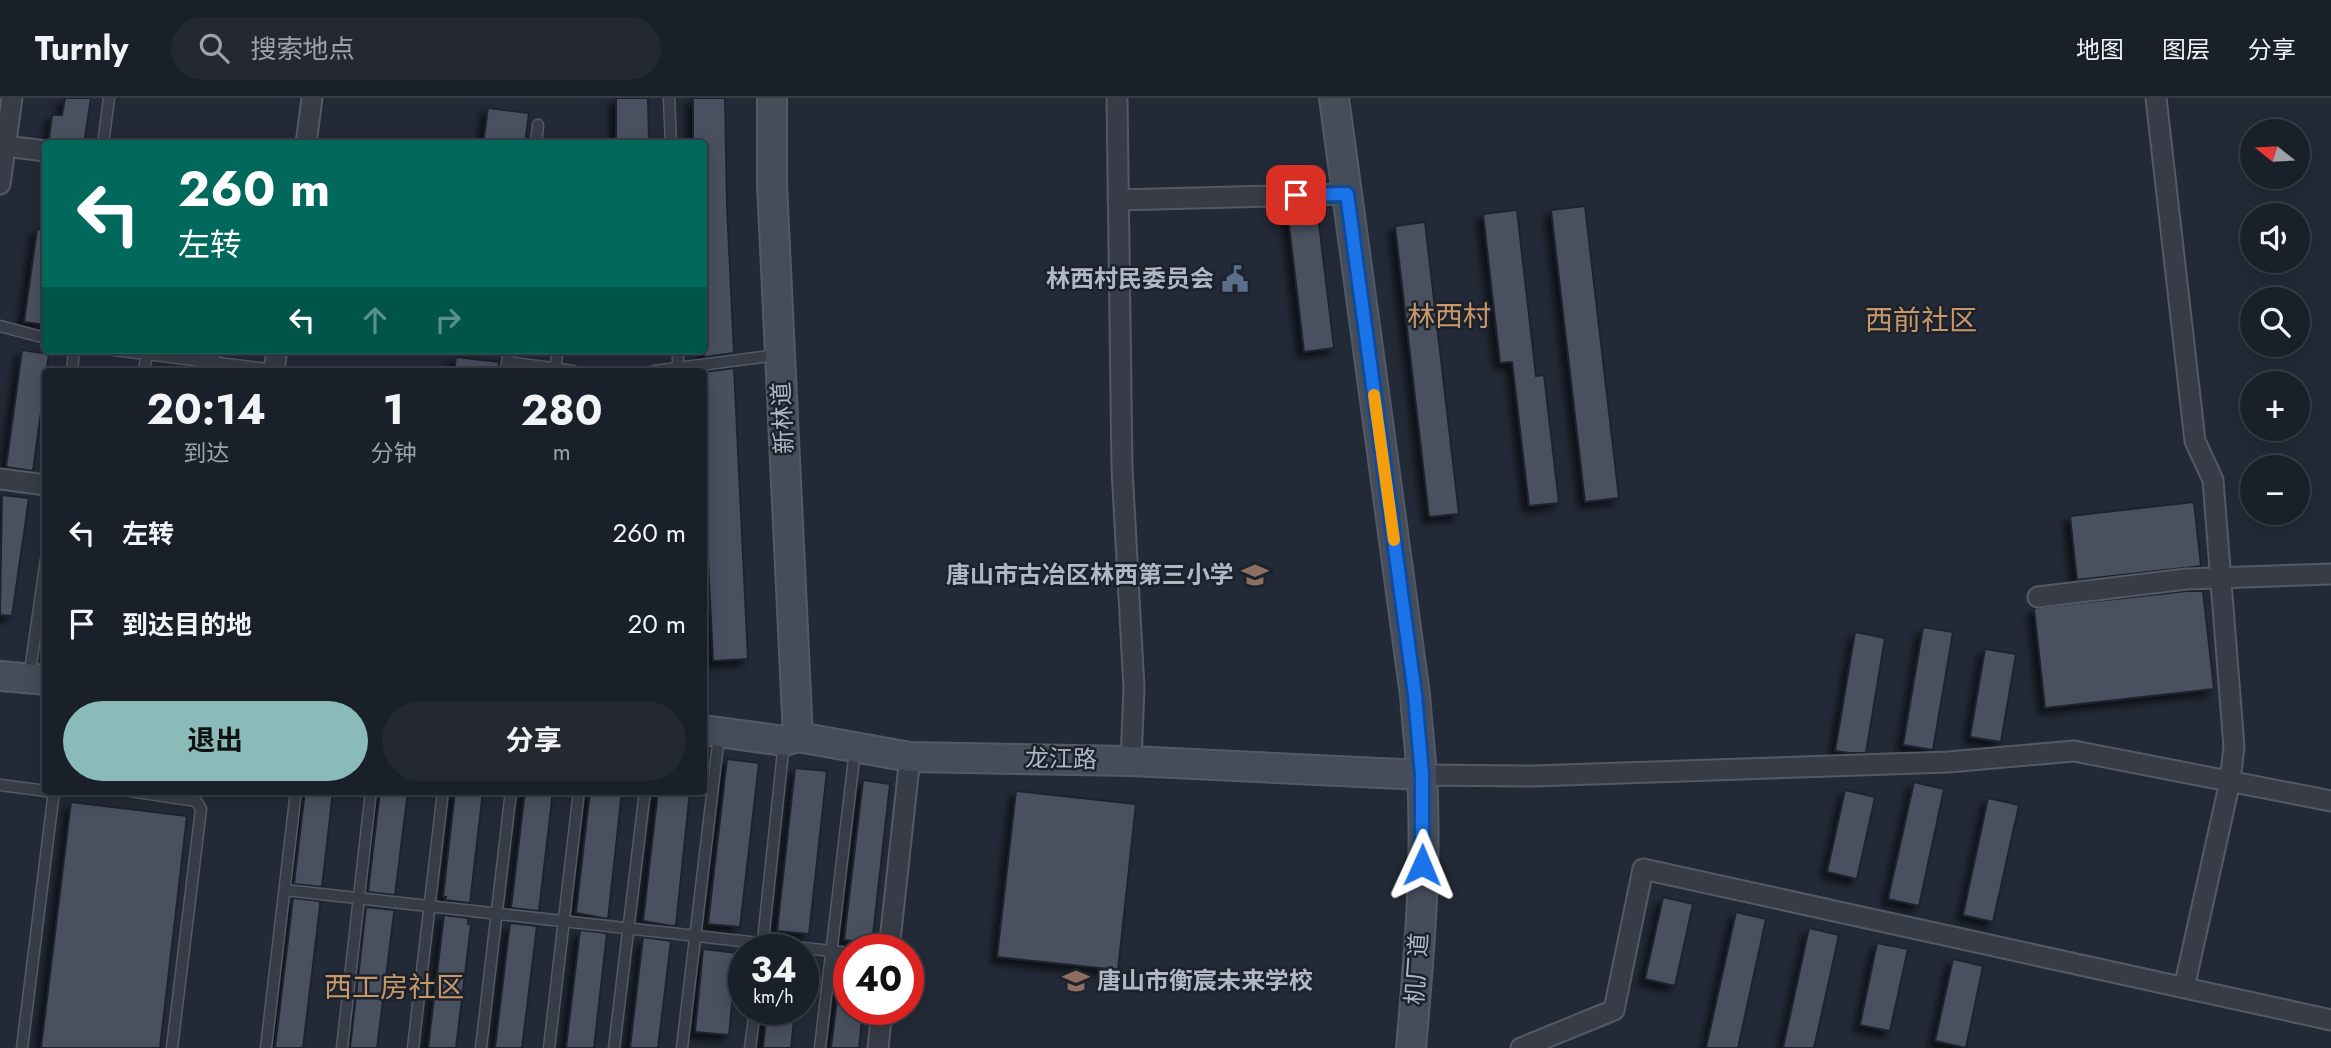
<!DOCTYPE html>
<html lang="zh">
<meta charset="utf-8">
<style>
body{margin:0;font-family:Jost,"Noto Sans SC",sans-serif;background:#232831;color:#f1f3f6;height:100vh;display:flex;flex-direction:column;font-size:26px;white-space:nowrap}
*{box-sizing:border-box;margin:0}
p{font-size:23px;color:#9fa3a8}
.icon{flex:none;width:38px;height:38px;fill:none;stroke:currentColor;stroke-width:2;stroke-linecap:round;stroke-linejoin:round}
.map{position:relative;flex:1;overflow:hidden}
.drawer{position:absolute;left:42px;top:270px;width:665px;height:427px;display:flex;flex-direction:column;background:#1a2029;border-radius:7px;box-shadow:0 4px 18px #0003,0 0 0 2px #383e46}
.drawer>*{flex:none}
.banner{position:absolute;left:42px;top:42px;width:665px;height:214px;border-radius:7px;box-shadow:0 4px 18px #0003,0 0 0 2px #383e46;background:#00695c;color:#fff;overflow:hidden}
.needle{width:46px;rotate:288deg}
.buttons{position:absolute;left:2240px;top:21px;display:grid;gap:14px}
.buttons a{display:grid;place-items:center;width:70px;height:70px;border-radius:50%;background:#1a2029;box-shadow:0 4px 18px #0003,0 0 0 2px #383e46;font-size:35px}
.speed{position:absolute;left:728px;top:836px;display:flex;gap:14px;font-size:35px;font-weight:700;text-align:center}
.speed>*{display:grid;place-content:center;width:91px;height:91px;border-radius:50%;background:#1a2029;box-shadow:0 4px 18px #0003,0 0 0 2px #383e46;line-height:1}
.speed small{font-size:18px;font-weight:400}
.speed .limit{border:10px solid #d22;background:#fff;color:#111}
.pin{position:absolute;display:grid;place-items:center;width:60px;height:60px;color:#fff;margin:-30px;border-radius:14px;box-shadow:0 4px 10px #0006}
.me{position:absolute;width:77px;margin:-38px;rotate:1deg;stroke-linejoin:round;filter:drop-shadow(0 0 5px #0008)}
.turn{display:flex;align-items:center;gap:24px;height:147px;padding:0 21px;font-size:32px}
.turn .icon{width:91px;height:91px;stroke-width:2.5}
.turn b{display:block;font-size:49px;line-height:60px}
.lanes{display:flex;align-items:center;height:66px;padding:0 21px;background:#0003;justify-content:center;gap:35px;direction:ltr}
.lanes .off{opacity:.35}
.eta{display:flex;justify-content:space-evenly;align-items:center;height:119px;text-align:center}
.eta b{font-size:42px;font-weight:700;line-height:49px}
.cta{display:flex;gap:14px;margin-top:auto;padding:14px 21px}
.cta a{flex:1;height:80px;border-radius:42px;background:#8bbbb9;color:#111;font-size:28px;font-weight:700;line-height:80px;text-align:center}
.cta a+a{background:#232831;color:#f1f3f6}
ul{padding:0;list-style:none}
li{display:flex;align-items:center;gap:21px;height:91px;padding:0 21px}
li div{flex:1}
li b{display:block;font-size:26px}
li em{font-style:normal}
header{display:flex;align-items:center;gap:42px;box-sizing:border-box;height:98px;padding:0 35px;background:#1a2029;border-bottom:2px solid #383e46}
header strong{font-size:33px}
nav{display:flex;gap:38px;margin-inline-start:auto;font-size:24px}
.search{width:490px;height:63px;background:#232831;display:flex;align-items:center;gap:18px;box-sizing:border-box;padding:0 24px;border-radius:38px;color:#9fa3a8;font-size:26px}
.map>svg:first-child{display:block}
</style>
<header>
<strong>Turnly</strong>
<div class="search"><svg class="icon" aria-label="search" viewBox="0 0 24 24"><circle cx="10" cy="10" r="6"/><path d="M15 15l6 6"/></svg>搜索地点</div>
<nav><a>地图</a><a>图层</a><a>分享</a></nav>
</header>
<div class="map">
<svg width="2331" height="950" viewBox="0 0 2331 950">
<defs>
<filter id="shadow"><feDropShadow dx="-6" dy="6" stdDeviation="3.5" flood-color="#0009"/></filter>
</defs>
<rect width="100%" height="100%" fill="#232a37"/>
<!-- building -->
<path fill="#4a5160" stroke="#1e242e" stroke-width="2" filter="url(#shadow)" d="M65,0H91L84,46L49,41L52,17H62Z
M616,0H648L649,46H616Z
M693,0H725L727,108L734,255L704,259V46H693Z
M488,10L529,15L525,46H483Z
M1585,108L1619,400L1585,404L1551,112Z
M1317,109L1334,250L1304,254L1287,110Z
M1517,112L1536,278L1544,277L1559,405L1529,408L1512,264L1500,265L1483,116Z
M1425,124L1459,416L1429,419L1395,128Z
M37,131L46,132V227L24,224Z
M22,252L49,256L33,373L6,369Z
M456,259L499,264L498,273H454Z
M734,270L748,561L713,563L708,462H704V274Z
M2,397L29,400L12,518L0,517Z
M2194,404L2201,468L2077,482L2070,418Z
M2187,493H2203L2214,591L2045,610L2034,510Z
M1923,529L1953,534L1933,652L1903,647Z
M1855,534L1885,540L1866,655H1850L1835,653Z
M1985,551L2016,556L2001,644L1970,639Z
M727,661L759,665L740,829L708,826Z
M795,670L827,673L809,836L777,833Z
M863,682L890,686L872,845L844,842Z
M1914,684L1944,691L1919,808L1888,801Z
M1845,692L1875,699L1857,781L1827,774Z
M305,693H333L322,789L294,786Z
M380,693H408L395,797L368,794Z
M455,693H483L470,805L445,802L446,799H443Z
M525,693H553L539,813L511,810Z
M590,693H622L608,821L576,815Z
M658,693H690L676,827L672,828L643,823Z
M1016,693L1136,706L1118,872L997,859Z
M1988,700L2019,707L1993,824L1963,817Z
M71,704L187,718L160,950H41Z
M1663,799L1693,806L1675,888L1645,881Z
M293,800L320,803V808L303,950H275Z
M366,809L394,812V815L377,950H350Z
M1736,814L1766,821L1738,950H1706Z
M444,817L468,820V826L471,827L456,950H428Z
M510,825L537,828L522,950H495Z
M1809,830L1839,837L1821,919L1814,950H1783Z
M580,832L607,835L594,950H566Z
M643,839L671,843L658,950H630Z
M1877,845L1908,851L1890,933L1860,927Z
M703,851L737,855L729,937L695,934Z
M1953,861L1983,868L1966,950L1935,943Z
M840,878H849V912H863L859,950H831Z
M767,912H795L791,950H763Z"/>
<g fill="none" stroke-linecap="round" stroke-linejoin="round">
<defs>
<path id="lane" d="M669,0L671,46
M103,46L109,0
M536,46L538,27
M0,228L46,240
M114,252L275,272
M678,252V273
M507,264L573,273
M555,270L558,252
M72,273L74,252
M144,273L147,253
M212,273L215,252
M506,273L509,252
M654,273L778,257
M29,580L46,461
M0,687L46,693
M130,693L196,703L201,711L172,950
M285,792L849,855
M762,852L784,644
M22,950L54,693
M266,950L296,693
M342,950L371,693
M413,950L443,693
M481,950L511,693
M549,950L579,693
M614,950L645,693
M682,950L719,638
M750,950L755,912
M820,950L855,652"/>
<path id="street" d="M1117,0L1122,371L1134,590L1131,663
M2156,0L2195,343L2213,382L2234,649L2230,683L2184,890
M306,46L312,0
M5,48L46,53
M0,86L12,0
M1118,102L1347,96
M274,273L277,252
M0,381L46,387
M2038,499L2186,481L2331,476
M1422,677L1533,678L1948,664L2074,653L2331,703
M889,852L910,659
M878,950L882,912
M1521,950L1614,912L1643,771L2331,922"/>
<path id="secondary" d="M772,0V86L798,639
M1334,0L1415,597C1417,624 1420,651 1422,677C1427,768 1419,860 1411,950
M0,578L46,582
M704,632L784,643L798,639L910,659L1131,663L1422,677"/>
</defs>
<!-- lane casing -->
<use href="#lane" stroke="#545a65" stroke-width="13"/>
<!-- street casing -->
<use href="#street" stroke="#545a65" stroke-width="23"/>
<!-- secondary casing -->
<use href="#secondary" stroke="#545a65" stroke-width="32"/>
<!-- lane -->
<use href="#lane" stroke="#373c47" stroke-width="10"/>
<!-- street -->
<use href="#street" stroke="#373c47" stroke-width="19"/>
<!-- secondary -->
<use href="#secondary" stroke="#454c5a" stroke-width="28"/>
</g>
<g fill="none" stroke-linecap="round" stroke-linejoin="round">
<defs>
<path id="route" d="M1296,97L1347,96L1415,597L1422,677V767"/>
</defs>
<!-- route casing -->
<use href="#route" stroke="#114b97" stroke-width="18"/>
<!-- route -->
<use href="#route" stroke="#1a73e8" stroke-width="12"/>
<!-- slow -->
<path stroke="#f59e0b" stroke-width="12" d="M1374,297L1394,442"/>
</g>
<!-- icons -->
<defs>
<symbol id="civic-bare" viewBox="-9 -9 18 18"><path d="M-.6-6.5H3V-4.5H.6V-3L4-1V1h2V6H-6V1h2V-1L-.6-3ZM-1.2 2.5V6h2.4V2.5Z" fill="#5c6f8a" stroke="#1c222c" stroke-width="2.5" paint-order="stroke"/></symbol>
<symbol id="school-bare" viewBox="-9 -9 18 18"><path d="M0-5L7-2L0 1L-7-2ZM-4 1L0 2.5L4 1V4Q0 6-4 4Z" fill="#8d6e63" stroke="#1c222c" stroke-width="2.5" paint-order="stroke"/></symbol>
</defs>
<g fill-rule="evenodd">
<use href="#civic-bare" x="1216" y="162" width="38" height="38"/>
<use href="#school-bare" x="1236" y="458" width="38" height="38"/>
<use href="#school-bare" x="1057" y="864" width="38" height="38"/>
</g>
<g text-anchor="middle" stroke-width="5" stroke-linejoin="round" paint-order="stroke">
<!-- poi labels -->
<g font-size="24" font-weight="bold" fill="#b1b7c4" stroke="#1c222c" text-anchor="end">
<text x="1214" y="189">林西村民委员会</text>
<text x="1234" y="485">唐山市古冶区林西第三小学</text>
<text x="1097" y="891" text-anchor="start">唐山市衡宸未来学校</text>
</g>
<!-- street labels -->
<g font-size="24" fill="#b1b7c4" stroke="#1c222c">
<text transform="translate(783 320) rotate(-93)" y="8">新林道</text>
<text transform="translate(1061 661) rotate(1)" y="8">龙江路</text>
<text transform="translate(1417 871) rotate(-86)" y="8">机厂道</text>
</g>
<!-- quarter labels -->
<g font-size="28" fill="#c89868" stroke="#1c222c">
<text x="1449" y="228">林西村</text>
<text x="1921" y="232">西前社区</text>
<text x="394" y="899">西工房社区</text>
</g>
</g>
</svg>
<div class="buttons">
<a><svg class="needle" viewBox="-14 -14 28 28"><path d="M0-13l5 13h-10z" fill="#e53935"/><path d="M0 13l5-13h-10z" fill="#9fa3a8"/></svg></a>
<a><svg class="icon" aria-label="sound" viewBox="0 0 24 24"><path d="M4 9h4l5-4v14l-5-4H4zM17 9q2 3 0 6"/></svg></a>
<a><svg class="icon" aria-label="search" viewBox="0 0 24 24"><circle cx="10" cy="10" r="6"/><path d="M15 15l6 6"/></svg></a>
<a>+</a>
<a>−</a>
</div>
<div class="speed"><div>34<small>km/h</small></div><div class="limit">40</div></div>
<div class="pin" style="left:1296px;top:97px;background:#d93025"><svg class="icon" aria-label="arrive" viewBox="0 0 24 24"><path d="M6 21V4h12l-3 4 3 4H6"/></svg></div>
<svg class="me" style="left:1422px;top:767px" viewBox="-20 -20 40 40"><path d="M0-17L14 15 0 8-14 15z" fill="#1a73e8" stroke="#fff" stroke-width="4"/></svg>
<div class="banner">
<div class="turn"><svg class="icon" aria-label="left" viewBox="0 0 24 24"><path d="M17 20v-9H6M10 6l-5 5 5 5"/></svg><div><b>260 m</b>左转</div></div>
<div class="lanes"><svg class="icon" aria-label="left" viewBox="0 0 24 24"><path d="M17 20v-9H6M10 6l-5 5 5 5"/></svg><svg class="icon off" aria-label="ahead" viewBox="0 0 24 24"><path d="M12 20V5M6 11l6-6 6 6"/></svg><svg class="icon off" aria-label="right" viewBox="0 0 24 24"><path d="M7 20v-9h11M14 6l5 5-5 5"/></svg></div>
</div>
<section class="drawer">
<div class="eta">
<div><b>20:14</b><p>到达</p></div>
<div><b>1</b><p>分钟</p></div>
<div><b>280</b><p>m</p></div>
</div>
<ul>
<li><svg class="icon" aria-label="left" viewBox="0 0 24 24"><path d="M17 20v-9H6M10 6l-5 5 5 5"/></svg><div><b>左转</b></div><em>260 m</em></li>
<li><svg class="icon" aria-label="arrive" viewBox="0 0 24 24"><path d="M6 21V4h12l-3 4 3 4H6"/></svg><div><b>到达目的地</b></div><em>20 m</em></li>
</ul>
<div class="cta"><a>退出</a><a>分享</a></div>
</section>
</div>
